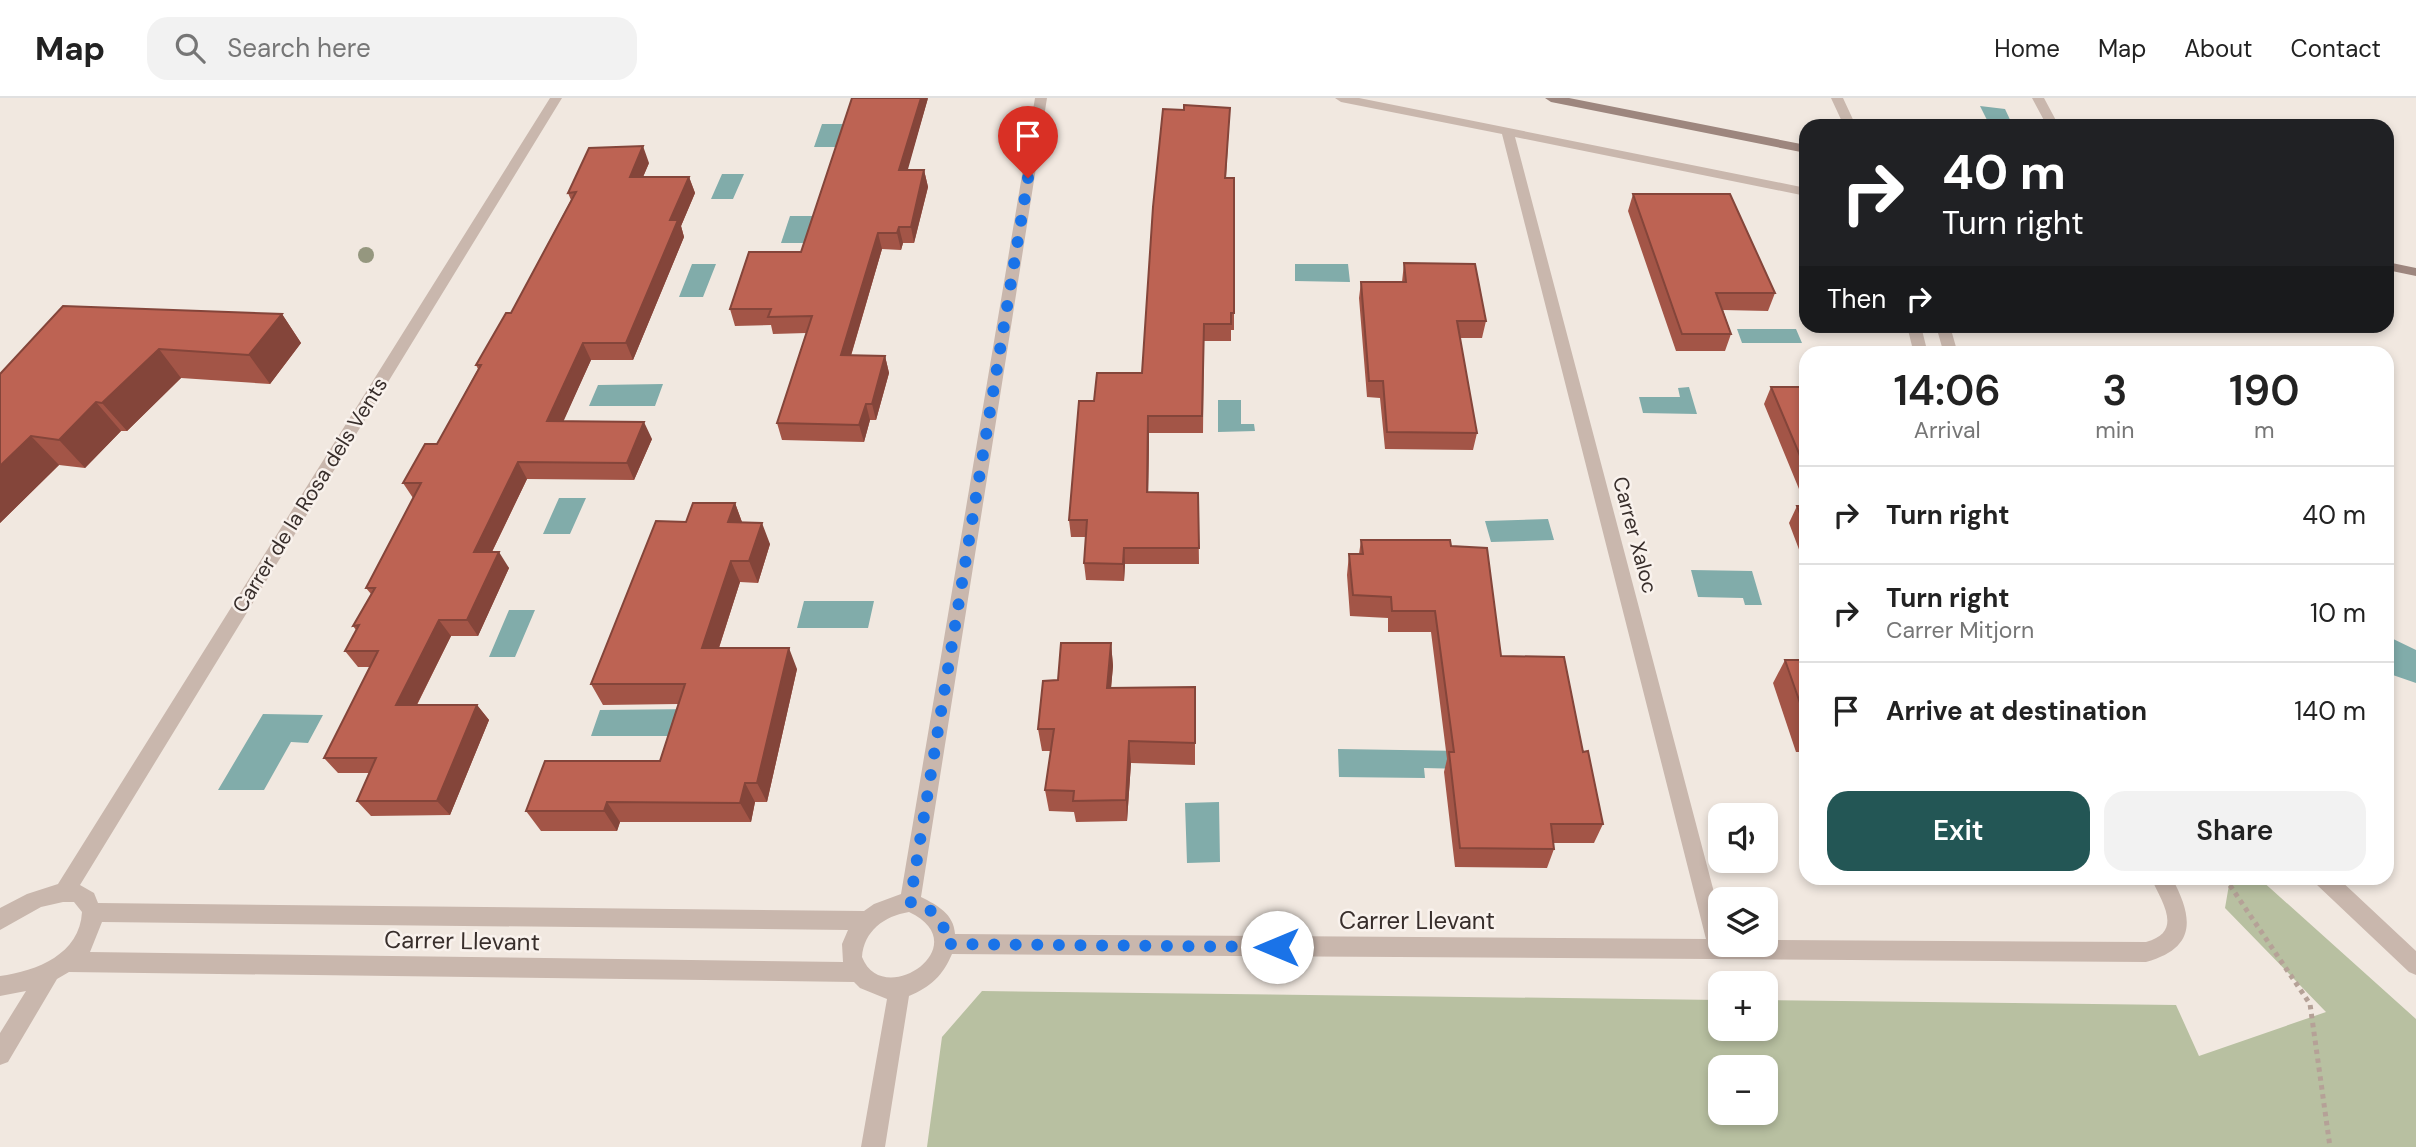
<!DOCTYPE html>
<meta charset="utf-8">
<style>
body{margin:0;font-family:"DM Sans",sans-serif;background:#f2f2f2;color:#222;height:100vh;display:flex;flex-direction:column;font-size:26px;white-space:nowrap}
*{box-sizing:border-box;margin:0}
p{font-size:23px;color:#767676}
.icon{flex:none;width:38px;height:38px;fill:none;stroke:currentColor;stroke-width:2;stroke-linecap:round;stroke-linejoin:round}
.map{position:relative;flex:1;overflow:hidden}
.details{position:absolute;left:1799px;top:248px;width:595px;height:539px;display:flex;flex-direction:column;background:#fff;border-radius:21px;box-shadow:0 4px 10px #0003}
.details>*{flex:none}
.banner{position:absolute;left:1799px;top:21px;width:595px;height:214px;border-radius:21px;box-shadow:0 4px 10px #0003;background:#202124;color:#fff;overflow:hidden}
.controls{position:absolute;left:1708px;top:705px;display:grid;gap:14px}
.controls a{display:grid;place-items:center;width:70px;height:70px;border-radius:14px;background:#fff;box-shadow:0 4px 10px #0003;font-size:35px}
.pin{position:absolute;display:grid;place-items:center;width:60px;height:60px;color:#fff;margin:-72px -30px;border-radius:50% 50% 50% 0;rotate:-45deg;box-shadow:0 0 7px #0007}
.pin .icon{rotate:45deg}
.me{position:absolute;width:77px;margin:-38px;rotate:270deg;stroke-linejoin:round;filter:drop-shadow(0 0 5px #0008)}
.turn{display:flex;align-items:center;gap:24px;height:147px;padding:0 28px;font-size:32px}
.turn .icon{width:91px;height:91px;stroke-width:2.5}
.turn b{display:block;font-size:49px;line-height:60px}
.then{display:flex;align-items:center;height:66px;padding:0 28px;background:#0003;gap:14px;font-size:26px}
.eta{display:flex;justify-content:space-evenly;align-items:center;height:119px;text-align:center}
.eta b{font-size:42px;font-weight:600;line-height:49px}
.primary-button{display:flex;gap:14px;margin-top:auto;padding:14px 28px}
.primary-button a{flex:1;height:80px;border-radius:21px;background:#235655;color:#fff;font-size:28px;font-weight:600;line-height:80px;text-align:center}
.primary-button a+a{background:#f2f2f2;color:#222}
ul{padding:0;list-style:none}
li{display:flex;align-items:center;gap:21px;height:98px;padding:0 28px;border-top:2px solid #e0e0e0}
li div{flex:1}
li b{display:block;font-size:26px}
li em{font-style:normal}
header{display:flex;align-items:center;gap:42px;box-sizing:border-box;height:98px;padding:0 35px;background:#fff;border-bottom:2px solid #e0e0e0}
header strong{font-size:33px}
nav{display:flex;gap:38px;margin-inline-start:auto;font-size:24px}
.search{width:490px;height:63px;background:#f2f2f2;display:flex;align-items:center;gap:18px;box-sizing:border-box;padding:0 24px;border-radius:21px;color:#767676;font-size:26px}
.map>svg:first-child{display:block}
</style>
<header>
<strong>Map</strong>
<div class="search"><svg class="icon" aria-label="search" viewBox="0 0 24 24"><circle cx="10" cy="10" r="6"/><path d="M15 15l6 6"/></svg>Search here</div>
<nav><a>Home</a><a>Map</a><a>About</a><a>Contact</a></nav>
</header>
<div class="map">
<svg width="2416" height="1049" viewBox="0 0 2416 1049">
<rect width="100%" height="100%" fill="#f1e8e0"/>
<!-- green -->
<path fill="#b8c0a1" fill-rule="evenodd" d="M2230,781H2260L2416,921V1049H927L942,939L982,893L1720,902V931H1766V902L2176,907L2199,958L2326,914L2225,810ZM1720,970H1766V1015H1720Z"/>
<!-- water -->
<path fill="#81acaa" d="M1980,8L2005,11L2013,28H1990Z
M822,26H843L836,49H814Z
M722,76H744L733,101H711Z
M790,118H814L806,145H781Z
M692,166H716L703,199H679Z
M1295,166H1348L1350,184L1295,183Z
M1737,231H1796L1802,245H1742Z
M663,286L655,308H589L598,287Z
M1689,289L1697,316L1643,315L1639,299H1680L1678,290Z
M1218,302H1241V326H1254L1255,333L1218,334Z
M559,400H586L570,436H543Z
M1548,421L1554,442L1491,444L1485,423Z
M1691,472L1752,473L1762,507H1745L1743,500L1698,499Z
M804,503H874L868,530H797Z
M509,512H535L515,559H489Z
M2387,538L2416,552V585L2387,575Z
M695,611L688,638H591L600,612Z
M263,616L323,617L308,645L291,644L264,692H218Z
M1338,651L1463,653L1465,671L1424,670L1425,680L1339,679Z
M1219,704L1220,764L1187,765L1185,705Z"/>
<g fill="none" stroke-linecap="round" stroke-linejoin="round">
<!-- path -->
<path stroke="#b5a197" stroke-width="5" stroke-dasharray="4.5 4.5" stroke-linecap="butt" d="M2225,780L2310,906L2330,1049"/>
<!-- lane -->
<path fill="#c9b7ad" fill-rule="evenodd" d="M1831,0H1843L1856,28H1844Z
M2032,0H2044L2059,28H2047Z
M1936,228H1950L1958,256H1944Z
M2313,780H2338L2416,853V877L2409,874L2316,786Z"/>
<!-- street -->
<path fill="#c9b7ad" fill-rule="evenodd" d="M550,0H562L80,787L94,795L98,805L864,813L874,806L901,796L1035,0H1047L921,799C937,807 954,816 955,836L1706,841L1502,36L1341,4L1335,0H1359L1806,90V98L1515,39L1720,817V847H1766V842L2146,844C2184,834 2162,804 2151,780H2172C2194,821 2196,850 2146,864L952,856C943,877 931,889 909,898L885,1049H861L887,901L860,890L854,884L69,874L57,881L8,964L0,967V935L26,893L0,898V878C37,873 80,856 82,814L74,804H63L41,809L0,832V810L27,796L58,786ZM909,814C979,847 883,913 862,859C864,833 884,818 909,814ZM102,824L848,832L842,846L843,864L90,854Z
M1907,228H1921L1928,256H1914Z"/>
<!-- secondary -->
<path fill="#9d867e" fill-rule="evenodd" d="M1545,0H1569L1806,47V55L1551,4Z
M2387,164L2416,170V178L2387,172Z"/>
</g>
<!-- trees -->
<circle fill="#95977f" cx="366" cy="157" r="8"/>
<!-- wall -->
<path fill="#a35547" d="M928,0L907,72H924L928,89L914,145H903L901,152L882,151L851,258H885L889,275L876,322H870L864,344L782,342L777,325L806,235L773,236L771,227L735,228L730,211L801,154Z
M1229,26L1226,80H1234V232H1231V243H1204L1203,335H1149L1148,394L1198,395L1199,466H1125L1124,483L1086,482L1084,465L1086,439H1071L1069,422L1094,303L1142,275Z
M649,65L643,79H689L695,95L681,128L684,139L633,262H591L563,323L652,341L634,382L527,381L492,454L509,470L478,538H451L417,607H477L489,622L450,717L371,718L357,703L369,675H338L324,660L370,569H358L345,553L356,532L353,528L371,496L366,490L413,400L403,385L437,346L478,271L476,267L511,215L571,102L568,95Z
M1633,96L1775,195L1768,213L1723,212L1731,236L1725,253H1676L1628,113Z
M1404,165L1486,223L1482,240H1460L1477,335L1473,352L1385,351L1380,300L1367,299L1359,200L1361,184H1402Z
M282,216L301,245L270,286L181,280L127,333H121L85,370L59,367L0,425V276Z
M1771,289H1806V470L1789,425L1797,408H1806L1764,306Z
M735,405L742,424L770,446L758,485L740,484L719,550L797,571L767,704H755L751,724H620L617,733H541L526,713L660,663L678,606L603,607L591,586L686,424Z
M1361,442L1451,448L1501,558L1583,654L1603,726L1594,745H1554V751L1547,770L1455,769L1444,674L1447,661L1431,534H1388V520L1350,518L1347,477L1349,456H1359Z
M1111,545L1113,568L1111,590L1195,589V667L1131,665L1127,723L1076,724L1074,714L1049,713L1045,692L1051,653H1042L1038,631L1058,582Z
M1785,562H1806V660L1804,654H1796L1773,585Z"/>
<!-- shaded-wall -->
<path fill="#84453a" d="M921,0H928L903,89L899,72Z
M643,48L649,65L636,95L630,79Z
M924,72L928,89L914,145L911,129Z
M689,79L695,95L681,128L684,139L633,262L626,245L670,122Z
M899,129L903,145L901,152L897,135Z
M878,135L882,151L846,274L841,257Z
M282,216L301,245L270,286L249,257Z
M583,245L591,262L556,340L547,323Z
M159,251L181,280L127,333L102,305Z
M885,258L889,275L876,322L872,306Z
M96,304L121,333L85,370L59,342Z
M866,306L870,322L864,344L859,327Z
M1148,318L1149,335L1148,411L1147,394Z
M644,324L652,341L634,382L627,365Z
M31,338L59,367L0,425V368Z
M518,364L527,381L484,470L474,454Z
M735,405L743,427L728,424Z
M762,425L770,446L758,485L749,463Z
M1124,450L1125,466L1124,483L1123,466Z
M499,454L509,470L478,538L467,522Z
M731,463L740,484L712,571L702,550Z
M439,522L451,538L409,622L396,607Z
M1111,545L1113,568L1109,612L1107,590Z
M789,550L797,571L767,704L757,685Z
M477,607L489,622L450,717L437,703Z
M1129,643L1131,665L1127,723L1126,702Z
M745,685L755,704L751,724L740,705Z
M607,704L620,724L617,733L604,713Z"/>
<!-- building -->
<path fill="#bd6353" stroke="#84453a" stroke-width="2" d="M852,0H921L899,72H924L911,129H899L897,135H878L841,257L885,258L872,306H866L859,327L777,325L812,218L768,219L771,211H730L749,154H801Z
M1184,7L1230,10L1225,80H1234V215H1231V226H1204L1202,318H1148L1147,394L1198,395L1199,450H1124L1123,466L1084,465L1087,422H1069L1079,303H1094L1097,275H1142L1153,109L1163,11L1184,12Z
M643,48L630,79H689L670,122H678L626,245H583L547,323L644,324L627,365L518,364L474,454H499L467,522H439L396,607H477L437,703H357L376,660H324L378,553H345L359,527L353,528L375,490H366L421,385H403L425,346H437L481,267H476L506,215H511L576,94L568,95L589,50Z
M1633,96H1730L1775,195H1716L1731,236H1682Z
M1404,165L1475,166L1486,223H1457L1477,335L1387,334L1383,283H1369L1361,184H1406Z
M63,208L282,216L249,257L159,251L102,305L96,304L59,342L31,338L0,368V276Z
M1771,289H1806V372Z
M693,405H735L728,424L762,425L749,463H731L702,550H789L757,685H745L740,705L607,704L604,713H526L545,663H660L685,586H591L656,423L686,424Z
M1797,408H1806V430Z
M1361,442H1450L1451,448L1487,450L1501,558L1564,559L1583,654L1588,653L1603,726H1551L1554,751L1460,750L1449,654H1454L1435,513H1392L1391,499L1353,497L1349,456H1363Z
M1061,545H1111L1107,590L1195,589V645L1129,643L1126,702L1073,703L1074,693L1045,692L1054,631H1038L1043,583L1058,582Z
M1785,562H1806V622Z"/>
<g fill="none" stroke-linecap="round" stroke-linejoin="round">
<!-- route -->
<path stroke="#1a73e8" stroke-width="12" stroke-dasharray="0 21.6" d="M1028,80L910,804C933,810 946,821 946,846L1277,849"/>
</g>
<g text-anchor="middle" stroke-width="5" stroke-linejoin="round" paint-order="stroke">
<!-- street labels -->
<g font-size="21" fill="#382e2b" stroke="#f9f2ed">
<text transform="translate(310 397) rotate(-58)" y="7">Carrer de la Rosa dels Vents</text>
<text transform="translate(1635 437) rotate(75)" y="7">Carrer Xaloc</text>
</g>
<!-- near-street labels -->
<g font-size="24" fill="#382e2b" stroke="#f9f2ed">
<text x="1417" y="831">Carrer Llevant</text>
<text transform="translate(462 843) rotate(1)" y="8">Carrer Llevant</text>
</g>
</g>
</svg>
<div class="controls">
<a><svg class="icon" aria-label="sound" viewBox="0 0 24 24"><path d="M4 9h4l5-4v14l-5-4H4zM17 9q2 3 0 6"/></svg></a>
<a><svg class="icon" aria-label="layers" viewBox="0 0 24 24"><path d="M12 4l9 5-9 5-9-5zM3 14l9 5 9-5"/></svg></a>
<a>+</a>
<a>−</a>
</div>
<div class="pin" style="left:1028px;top:80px;background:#d93025"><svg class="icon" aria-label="arrive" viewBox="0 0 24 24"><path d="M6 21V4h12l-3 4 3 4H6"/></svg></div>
<svg class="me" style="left:1277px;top:849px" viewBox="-20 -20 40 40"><circle r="19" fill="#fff"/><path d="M0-13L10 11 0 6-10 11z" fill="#1a73e8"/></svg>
<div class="banner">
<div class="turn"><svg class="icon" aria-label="right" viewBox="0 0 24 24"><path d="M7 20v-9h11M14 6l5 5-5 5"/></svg><div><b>40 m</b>Turn right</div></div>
<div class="then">Then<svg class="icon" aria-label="right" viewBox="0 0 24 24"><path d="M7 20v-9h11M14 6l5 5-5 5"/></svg></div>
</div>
<section class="details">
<div class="eta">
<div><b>14:06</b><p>Arrival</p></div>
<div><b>3</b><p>min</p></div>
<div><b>190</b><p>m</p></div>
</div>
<ul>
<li><svg class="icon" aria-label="right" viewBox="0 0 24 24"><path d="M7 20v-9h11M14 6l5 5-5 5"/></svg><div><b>Turn right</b></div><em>40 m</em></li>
<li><svg class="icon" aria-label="right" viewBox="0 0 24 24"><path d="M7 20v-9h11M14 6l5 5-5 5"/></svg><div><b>Turn right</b><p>Carrer Mitjorn</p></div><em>10 m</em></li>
<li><svg class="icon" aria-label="arrive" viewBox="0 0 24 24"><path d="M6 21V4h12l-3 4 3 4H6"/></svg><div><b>Arrive at destination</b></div><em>140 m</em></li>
</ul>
<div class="primary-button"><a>Exit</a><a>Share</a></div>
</section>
</div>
